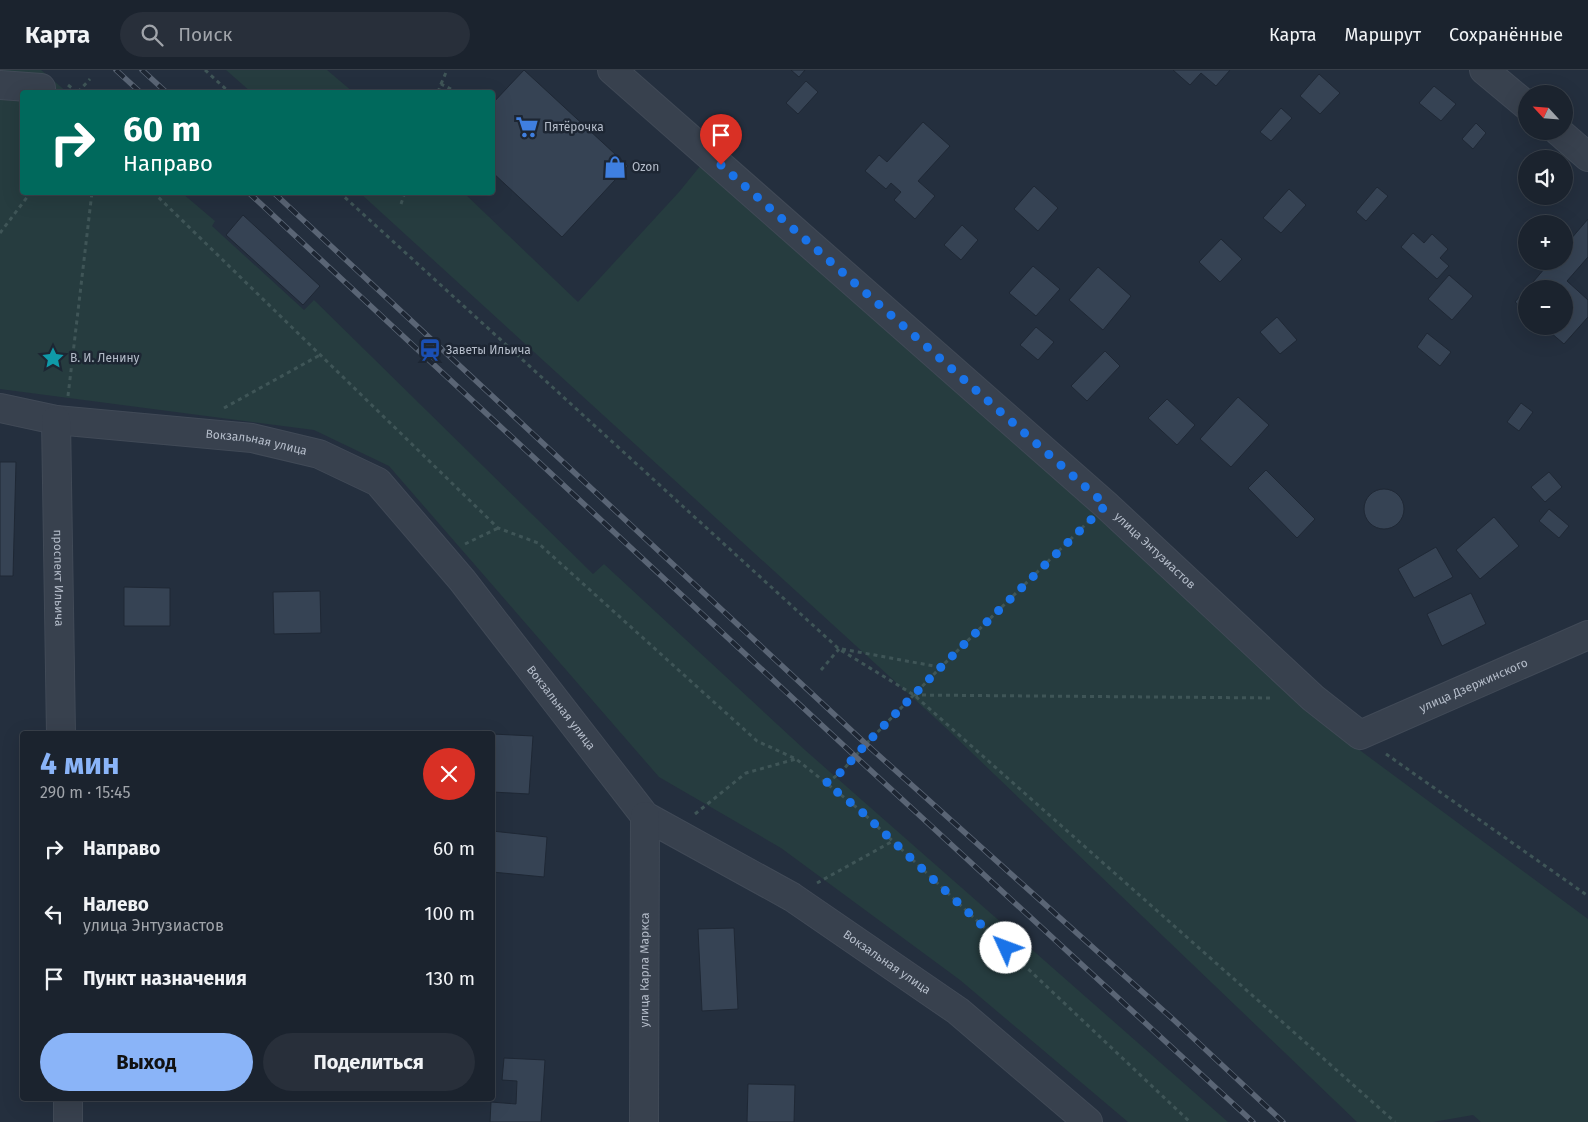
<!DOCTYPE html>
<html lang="ru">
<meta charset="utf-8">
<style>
body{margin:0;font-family:"Fira Sans",sans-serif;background:#282f3a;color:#f1f3f6;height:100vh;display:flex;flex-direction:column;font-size:19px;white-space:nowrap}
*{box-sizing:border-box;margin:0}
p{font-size:16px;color:#a0a4aa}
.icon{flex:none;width:28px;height:28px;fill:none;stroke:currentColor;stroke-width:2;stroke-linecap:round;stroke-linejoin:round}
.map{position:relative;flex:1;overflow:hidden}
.side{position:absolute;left:20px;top:661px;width:475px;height:370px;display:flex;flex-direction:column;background:#1b232e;border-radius:5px;box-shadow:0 5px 20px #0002,0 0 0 1px #39404a}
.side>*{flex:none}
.hud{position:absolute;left:20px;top:20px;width:475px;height:105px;border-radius:5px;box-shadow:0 5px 20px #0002,0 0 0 1px #39404a;background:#00695c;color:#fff;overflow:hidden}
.needle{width:32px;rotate:296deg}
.tools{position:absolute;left:1518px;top:15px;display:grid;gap:10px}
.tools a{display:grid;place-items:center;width:55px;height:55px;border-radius:50%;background:#1b232e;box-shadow:0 5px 20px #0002,0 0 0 1px #39404a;font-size:25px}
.pin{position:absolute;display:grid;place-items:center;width:42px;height:42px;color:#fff;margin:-51px -21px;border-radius:50% 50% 50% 0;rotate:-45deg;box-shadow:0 0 5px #0007}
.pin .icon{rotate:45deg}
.me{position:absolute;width:55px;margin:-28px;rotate:313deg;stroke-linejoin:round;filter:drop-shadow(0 0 4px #0008)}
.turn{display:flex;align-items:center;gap:18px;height:105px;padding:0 20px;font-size:22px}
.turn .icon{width:65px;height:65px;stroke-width:2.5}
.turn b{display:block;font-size:35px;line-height:42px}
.round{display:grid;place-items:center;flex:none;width:52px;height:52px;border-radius:26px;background:#282f3a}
.summary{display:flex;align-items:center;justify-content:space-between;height:85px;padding:0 20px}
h1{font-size:30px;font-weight:700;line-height:38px;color:#8ab4f8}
.cta{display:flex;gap:10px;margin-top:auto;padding:10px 20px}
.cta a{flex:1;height:58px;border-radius:30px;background:#8ab4f8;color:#111;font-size:20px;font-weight:700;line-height:58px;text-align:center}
.cta a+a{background:#282f3a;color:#f1f3f6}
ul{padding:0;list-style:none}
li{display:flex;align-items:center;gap:15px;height:65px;padding:0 20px}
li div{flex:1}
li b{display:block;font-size:19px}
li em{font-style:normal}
header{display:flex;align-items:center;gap:30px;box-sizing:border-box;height:70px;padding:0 25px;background:#1b232e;border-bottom:1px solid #39404a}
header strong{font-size:24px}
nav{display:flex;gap:28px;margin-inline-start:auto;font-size:18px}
.search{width:350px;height:45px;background:#282f3a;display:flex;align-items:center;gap:12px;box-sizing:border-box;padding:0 18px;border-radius:28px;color:#a0a4aa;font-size:19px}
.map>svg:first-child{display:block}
</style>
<header>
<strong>Карта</strong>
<div class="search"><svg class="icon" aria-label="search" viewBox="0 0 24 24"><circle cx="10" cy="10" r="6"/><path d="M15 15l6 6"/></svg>Поиск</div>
<nav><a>Карта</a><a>Маршрут</a><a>Сохранённые</a></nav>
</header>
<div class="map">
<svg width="1588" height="1052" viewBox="0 0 1588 1052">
<rect width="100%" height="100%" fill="#242f3e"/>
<!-- green -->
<path fill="#263c3f" d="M0,0H41L67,22H22V122L182,123L215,151L212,156L304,240L314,230L593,504L604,494L805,680L1228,1052H1128L960,910L781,778L659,707L389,396L314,360L0,319Z
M226,0H327L353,22H251Z
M701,95L1112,459L1346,670L1588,849V1052H1481L1473,1045L1433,1052H1357L947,659L360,123H464L578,232L679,122Z"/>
<!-- building -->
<path fill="#364354" stroke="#1f2835" d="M524,0L628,96L562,167L492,102V34Z
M791,0H805L799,7Z
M1173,0H1230L1216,16L1201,3L1190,15Z
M1319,4L1340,23L1320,44L1300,26Z
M806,11L818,22L798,44L786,33Z
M1434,16L1456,34L1441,51L1419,33Z
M1281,38L1292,48L1271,71L1260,62Z
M923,52L950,76L918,111L935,126L915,149L894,130L901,122L891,113L886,119L865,101L879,85L887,92Z
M1476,53L1486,63L1473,79L1462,69Z
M1034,116L1058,138L1038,161L1014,139Z
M1377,117L1388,126L1366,151L1356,142Z
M1289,119L1306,135L1281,163L1263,148Z
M243,145L320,216L303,235L226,165Z
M1588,149V187L1567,211L1588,230V247L1564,274L1543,256H1564V219H1527L1551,191H1564V177Z
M962,155L978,170L961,190L944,175Z
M1413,163L1424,173L1432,164L1448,179L1440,188L1449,196L1437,209L1401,177Z
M1221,169L1242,189L1220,212L1199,192Z
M1033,196L1060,219L1036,246L1009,223Z
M1098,197L1131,226L1103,260L1069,230Z
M1449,205L1473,226L1452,250L1428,229Z
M1526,219V241L1515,232Z
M1277,247L1297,270L1280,284L1260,262Z
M1036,257L1054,272L1038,290L1020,275Z
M1427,263L1451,282L1440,296L1417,277Z
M1105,281L1120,296L1087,331L1071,316Z
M1238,327L1269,355L1231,397L1200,369Z
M1167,329L1195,355L1177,375L1148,348Z
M1521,333L1533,342L1519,361L1507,352Z
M0,392H16L13,506H0Z
M1266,400L1315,449L1297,468L1248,418Z
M1549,402L1562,417L1545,432L1531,417Z
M1364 439a20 20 0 1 1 40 0a20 20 0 1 1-40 0Z
M1549,439L1569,456L1559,468L1539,451Z
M1494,447L1519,476L1480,509L1456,480Z
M1436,477L1453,507L1414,528L1398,499Z
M124,517L170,518V556H124Z
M320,521L321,563L274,564L273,522Z
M1471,523L1486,554L1442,576L1427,544Z
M492,664L533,666L529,724L492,722Z
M492,761L547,767L544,807L492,802Z
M734,858L738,939L702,941L698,859Z
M504,988L545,990L541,1052H490L491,1032L516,1034L517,1011L502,1010Z
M748,1014L795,1015L794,1052H747Z"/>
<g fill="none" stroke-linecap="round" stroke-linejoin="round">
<defs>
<g id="minor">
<path id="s1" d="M612,0L1106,435L1313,628L1360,665L1588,565"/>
<path d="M1484,0L1526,35"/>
<path d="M0,15L41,18"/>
<path d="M1558,61L1588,87"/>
<path id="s2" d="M0,338L56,350L252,368L319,384L378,412L462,510L645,746L792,827L958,941L1088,1052"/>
<path id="s3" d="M56,350L61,664"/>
<path d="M68,1029V1052"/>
<path id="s4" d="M644,1052L645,746"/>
</g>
</defs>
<!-- minor casing -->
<use href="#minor" stroke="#414a57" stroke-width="30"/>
<!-- path -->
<path stroke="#3f5557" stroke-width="3" stroke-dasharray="4 4" stroke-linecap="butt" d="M205,0L229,22
M441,14L447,0
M68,15L77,22
M78,22L90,9
M438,22L441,14L451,19
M153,122L498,458L538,473L757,671L796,689L861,741L1190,1052
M339,122L839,579L914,625L1395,1052
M401,134L405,122
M0,163L31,122
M68,326L92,122
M224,338L320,285
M465,474L498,458
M842,579L939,597
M821,600L839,579
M914,625L1273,628
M1386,684L1588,826
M827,713L841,702L866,674L940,598L1088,452
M695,744L746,703L796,689
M817,813L893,771"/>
<!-- minor -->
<use href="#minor" stroke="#38414e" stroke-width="28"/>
<defs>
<path id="rail" d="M116,0L140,22
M142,0L166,22
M248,122L855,686L1253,1052
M273,122L866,674L1175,951L1283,1052"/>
</defs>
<!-- rail casing -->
<use href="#rail" stroke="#5a6575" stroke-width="5.5"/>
<!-- rail -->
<use href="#rail" stroke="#1d2633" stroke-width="4" stroke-dasharray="11" stroke-linecap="butt"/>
</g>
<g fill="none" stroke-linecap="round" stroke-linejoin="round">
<!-- route -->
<path stroke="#1a73e8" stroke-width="9" stroke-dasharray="0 16.2" d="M721,95L1106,435L940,598L866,674L841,702L826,713L861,741L1006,878"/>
</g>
<!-- icons -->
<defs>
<symbol id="supermarket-bare" viewBox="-9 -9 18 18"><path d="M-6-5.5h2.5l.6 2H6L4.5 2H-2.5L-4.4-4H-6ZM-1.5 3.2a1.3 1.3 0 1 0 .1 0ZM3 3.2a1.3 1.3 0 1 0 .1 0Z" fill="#3f7fe0" stroke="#1d2633" stroke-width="2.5" paint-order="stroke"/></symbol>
<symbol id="shop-bare" viewBox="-9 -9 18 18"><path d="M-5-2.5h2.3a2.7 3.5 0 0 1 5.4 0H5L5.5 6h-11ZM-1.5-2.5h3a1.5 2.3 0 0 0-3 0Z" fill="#3f7fe0" stroke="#1d2633" stroke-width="2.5" paint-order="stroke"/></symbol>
<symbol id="station-bare" viewBox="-9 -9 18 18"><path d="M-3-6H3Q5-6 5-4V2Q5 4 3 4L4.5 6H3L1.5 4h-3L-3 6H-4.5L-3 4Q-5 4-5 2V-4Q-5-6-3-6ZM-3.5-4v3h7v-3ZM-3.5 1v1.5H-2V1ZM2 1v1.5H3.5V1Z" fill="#1a4fb4" stroke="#1d2633" stroke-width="2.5" paint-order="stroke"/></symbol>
<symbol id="sight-bare" viewBox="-9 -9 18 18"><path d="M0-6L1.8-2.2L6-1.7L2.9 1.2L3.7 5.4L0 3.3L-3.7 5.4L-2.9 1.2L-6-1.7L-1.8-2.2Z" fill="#0f9aa8" stroke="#1d2633" stroke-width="2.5" paint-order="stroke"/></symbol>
</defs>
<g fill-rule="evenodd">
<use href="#supermarket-bare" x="511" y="41" width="32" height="32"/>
<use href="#shop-bare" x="599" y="81" width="32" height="32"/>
<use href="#station-bare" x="414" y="264" width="32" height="32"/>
<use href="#sight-bare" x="37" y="272" width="32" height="32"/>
</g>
<g text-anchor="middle" stroke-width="5" stroke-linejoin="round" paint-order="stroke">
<!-- poi labels -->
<g font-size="12" fill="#b4bcc9" stroke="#1d2633" text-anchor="start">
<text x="544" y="61">Пятёрочка</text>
<text x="632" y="101">Ozon</text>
<text x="446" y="284">Заветы Ильича</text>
<text x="70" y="292">В. И. Ленину</text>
</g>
<!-- street labels -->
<g font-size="12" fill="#b4bcc9" stroke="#1d2633">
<text dy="4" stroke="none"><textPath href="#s2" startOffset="259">Вокзальная улица</textPath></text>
<text dy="4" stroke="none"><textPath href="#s1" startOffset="725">улица Энтузиастов</textPath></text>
<text dy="4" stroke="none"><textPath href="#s3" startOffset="158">проспект Ильича</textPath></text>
<text dy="4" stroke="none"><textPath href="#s1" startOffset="1125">улица Дзержинского</textPath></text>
<text dy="4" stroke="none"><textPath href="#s2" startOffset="679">Вокзальная улица</textPath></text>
<text dy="4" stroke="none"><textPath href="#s2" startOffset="1099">Вокзальная улица</textPath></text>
<text dy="4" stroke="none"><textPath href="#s4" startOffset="152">улица Карла Маркса</textPath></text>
</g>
</g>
</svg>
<div class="tools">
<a><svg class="needle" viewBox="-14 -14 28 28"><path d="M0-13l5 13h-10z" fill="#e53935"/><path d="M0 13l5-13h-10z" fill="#a0a4aa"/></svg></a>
<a><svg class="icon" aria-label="sound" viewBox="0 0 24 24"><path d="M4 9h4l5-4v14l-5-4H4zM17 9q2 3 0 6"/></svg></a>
<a>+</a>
<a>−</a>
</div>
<div class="pin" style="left:721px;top:95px;background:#d93025"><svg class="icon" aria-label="arrive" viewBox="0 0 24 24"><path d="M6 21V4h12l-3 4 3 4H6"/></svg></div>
<svg class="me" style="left:1006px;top:878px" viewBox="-20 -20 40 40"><circle r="19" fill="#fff"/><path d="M0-13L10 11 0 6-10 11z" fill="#1a73e8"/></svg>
<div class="hud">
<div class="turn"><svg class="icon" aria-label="right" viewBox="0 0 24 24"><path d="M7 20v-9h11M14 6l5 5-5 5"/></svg><div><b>60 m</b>Направо</div></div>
</div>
<section class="side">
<div class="summary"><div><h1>4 мин</h1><p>290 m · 15:45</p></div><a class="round" style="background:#d93025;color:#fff"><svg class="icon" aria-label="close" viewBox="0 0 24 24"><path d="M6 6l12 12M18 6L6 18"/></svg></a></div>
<ul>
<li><svg class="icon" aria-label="right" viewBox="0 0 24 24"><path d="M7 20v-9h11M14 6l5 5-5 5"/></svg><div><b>Направо</b></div><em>60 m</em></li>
<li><svg class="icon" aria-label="left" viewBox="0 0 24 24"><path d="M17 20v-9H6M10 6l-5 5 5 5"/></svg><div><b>Налево</b><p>улица Энтузиастов</p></div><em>100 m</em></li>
<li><svg class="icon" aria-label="arrive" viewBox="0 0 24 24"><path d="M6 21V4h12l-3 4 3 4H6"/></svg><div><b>Пункт назначения</b></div><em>130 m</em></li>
</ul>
<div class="cta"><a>Выход</a><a>Поделиться</a></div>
</section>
</div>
